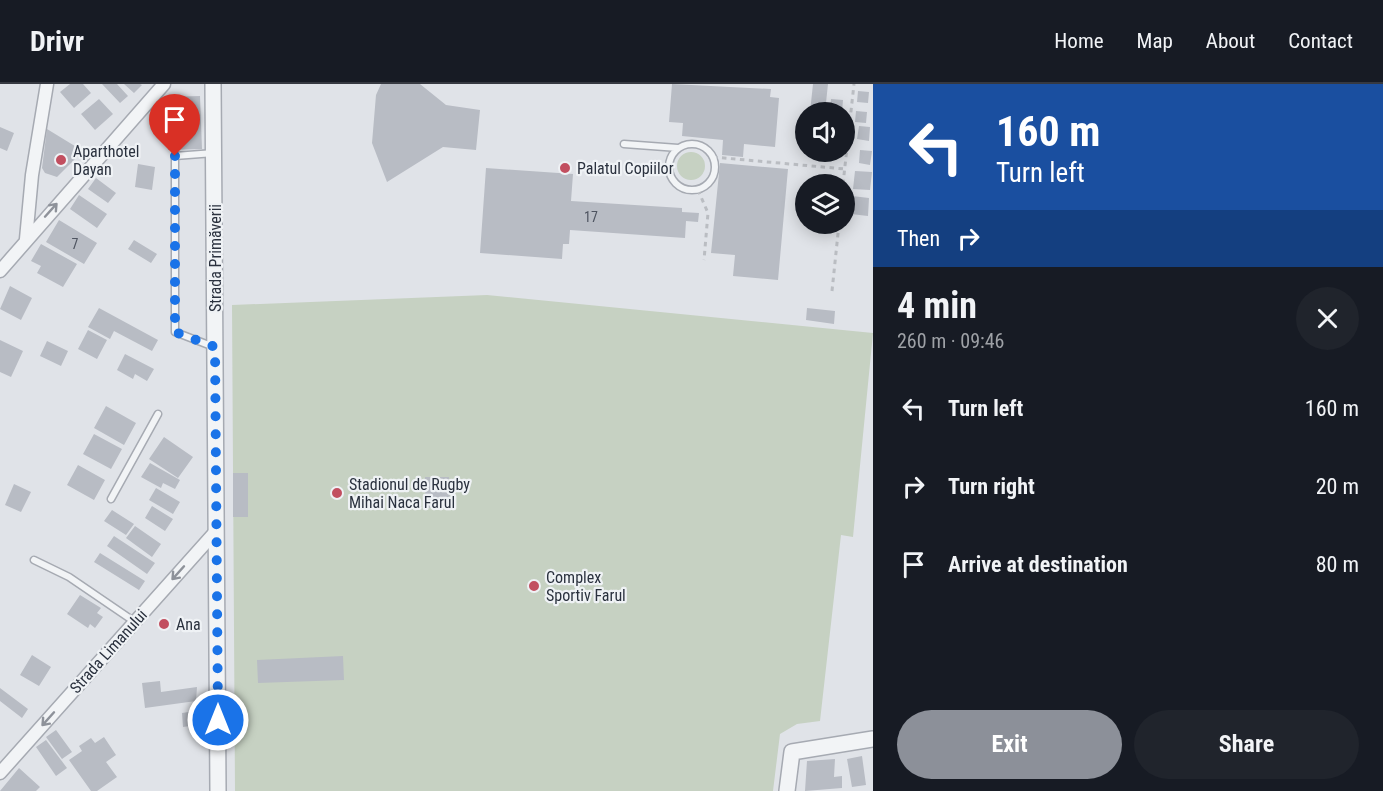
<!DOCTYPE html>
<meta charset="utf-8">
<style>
body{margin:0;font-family:"Roboto Condensed",sans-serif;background:#20242c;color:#f1f3f6;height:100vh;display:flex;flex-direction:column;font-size:22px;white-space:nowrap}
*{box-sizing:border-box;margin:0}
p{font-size:20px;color:#9ea1a6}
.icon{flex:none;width:33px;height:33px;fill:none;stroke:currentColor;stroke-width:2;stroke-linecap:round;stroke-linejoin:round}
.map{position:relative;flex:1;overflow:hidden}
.panel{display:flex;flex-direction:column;background:#171b24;width:510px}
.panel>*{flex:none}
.banner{background:#1a4fa0;color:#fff;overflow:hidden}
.buttons{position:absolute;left:795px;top:18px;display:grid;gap:12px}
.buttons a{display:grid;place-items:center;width:60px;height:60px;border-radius:50%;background:#171b24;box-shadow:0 3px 15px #0003;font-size:30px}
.pin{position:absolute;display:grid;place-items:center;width:51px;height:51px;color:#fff;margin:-62px -26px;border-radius:50% 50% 50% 0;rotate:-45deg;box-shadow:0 0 6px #0007}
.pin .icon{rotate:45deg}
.me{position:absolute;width:66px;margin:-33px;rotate:0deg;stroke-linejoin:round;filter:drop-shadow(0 0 4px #0008)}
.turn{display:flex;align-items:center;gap:21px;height:126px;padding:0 24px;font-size:27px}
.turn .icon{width:78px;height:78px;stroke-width:2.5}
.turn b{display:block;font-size:42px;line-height:51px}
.then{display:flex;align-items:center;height:57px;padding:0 24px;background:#0003;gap:12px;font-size:22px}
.round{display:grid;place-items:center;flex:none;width:63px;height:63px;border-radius:32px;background:#20242c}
.headline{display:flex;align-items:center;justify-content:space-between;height:102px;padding:0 24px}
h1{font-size:36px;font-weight:700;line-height:45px}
.action{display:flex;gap:12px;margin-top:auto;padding:12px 24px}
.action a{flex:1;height:69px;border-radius:36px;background:#8c9099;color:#fff;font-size:24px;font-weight:700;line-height:69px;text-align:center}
.action a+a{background:#20242c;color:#f1f3f6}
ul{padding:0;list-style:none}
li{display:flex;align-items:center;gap:18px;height:78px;padding:0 24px}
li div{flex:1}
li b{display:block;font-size:22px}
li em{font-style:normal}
header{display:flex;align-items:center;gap:36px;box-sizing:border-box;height:84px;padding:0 30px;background:#171b24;border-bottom:2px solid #363941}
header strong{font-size:28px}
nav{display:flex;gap:33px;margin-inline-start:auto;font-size:21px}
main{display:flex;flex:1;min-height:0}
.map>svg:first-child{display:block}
</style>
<header>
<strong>Drivr</strong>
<nav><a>Home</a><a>Map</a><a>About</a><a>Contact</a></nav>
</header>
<main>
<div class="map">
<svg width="873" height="707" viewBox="0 0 873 707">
<rect width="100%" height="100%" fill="#e0e3e8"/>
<!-- green -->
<path fill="#c6d1c2" d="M677 82a14 14 0 1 1 28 0a14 14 0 1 1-28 0Z
M487,211L873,249L853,453L841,451L820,637L797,640L780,650L773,707H235L232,221Z"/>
<!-- building -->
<path fill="#b8bcc4" d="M70,0H83L91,9L74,24L60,8Z
M102,0H117L128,12L120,19Z
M124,0H140L142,1L134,9Z
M381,0H420L446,21L480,26L476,66L443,63L387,98L372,59L376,11Z
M672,0L771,5L770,13L779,14L775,63L744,60L743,73L722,71L723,56L682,52L683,39L669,38Z
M813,0H828L825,28H810Z
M858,7L869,8L868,19L857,18Z
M200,12L202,65L168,66L166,13Z
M99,15L113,30L95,46L81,30Z
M831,15L843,16L842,28H830Z
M856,27L867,28L866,39L855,38Z
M859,42L870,43L869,57L857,55Z
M0,43L14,49L7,67L0,64Z
M47,45L83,67L57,93L45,89L42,84Z
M860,66L872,67L870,81L859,79Z
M720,79L788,85L778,196L733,192L735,171L711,169Z
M138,80L155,83L152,106L135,103Z
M486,84L573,90L571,117L682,124V128L699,129L698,138L686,137L685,154L570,146L569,160H563L562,175L480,169Z
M855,87L872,88L870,106L853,105Z
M96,94L116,109L108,119L88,105Z
M79,111L107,130L97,144L70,125Z
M852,112L869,114L868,132L851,130Z
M59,136L97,159L84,180L46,158Z
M134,156L157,170L151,179L128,165Z
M41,160L77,180L63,203L37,189L41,182L31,177Z
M10,202L32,214L21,236L0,225Z
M99,224L158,256L152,267L114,247L110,255L88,243Z
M807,224L835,227L834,240L806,236Z
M88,246L107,256L97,275L78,265Z
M0,256L23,267L11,293L0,288Z
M47,257L68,267L61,282L40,272Z
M125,270L154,285L147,297L135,290L133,295L117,286Z
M106,322L136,339L124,361L94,344Z
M94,350L122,365L111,385L83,370Z
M164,353L193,373L178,394L149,375Z
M150,379L180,396L175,405L163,399L161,404L141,393Z
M78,381L105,396L94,416L67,401Z
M233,389H248V433H233Z
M425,393H449L450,424H425Z
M14,400L31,408L21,428L5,421Z
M156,404L180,418L173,430L149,416Z
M152,422L173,435L165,447L145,434Z
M112,426L134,440L126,451L104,437Z
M135,442L161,460L152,473L126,454Z
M114,452L155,479L147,490L107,462Z
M100,469L145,497L139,506L94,478Z
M80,511L101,524L97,529L103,533L95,544L90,540L88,544L67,530Z
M32,571L51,583L39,602L20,591Z
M343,572L344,596L258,599L257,576Z
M160,597L161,608L197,603L196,617L145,624L142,599Z
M0,604L28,625L22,634L0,617Z
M195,627L197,641L183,643L182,629Z
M56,646L72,668L62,675L46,653Z
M104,653L116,671L106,678L117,693L97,707H91L69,676L82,667L79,662L91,654L95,659Z
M46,656L67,684L56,692L36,663Z
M862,672L866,701L852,703L847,675Z
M835,675L834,693L842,692V704L805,707L807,677Z
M19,684L40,703L36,707H0Z"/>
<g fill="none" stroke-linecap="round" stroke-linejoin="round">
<defs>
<path id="service" d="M669 83a23 23 0 1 1 46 0a23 23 0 1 1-46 0Z
M624,60L678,64
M214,69L175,72V248L214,263
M111,415L158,330
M34,476L69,493L135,538"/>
<path id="minor" d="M26,155L32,91L47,0
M0,187L164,0
M0,689L217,446"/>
<path id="tertiary" d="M213,0L218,707
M787,707L792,668L873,655"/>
</defs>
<!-- service casing -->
<use href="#service" stroke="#a6aab2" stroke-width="9"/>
<!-- minor casing -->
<use href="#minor" stroke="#a6aab2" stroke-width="15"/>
<!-- tertiary casing -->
<use href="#tertiary" stroke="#a6aab2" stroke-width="18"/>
<!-- path -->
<path stroke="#babdc2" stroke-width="3" stroke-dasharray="4.5 4.5" stroke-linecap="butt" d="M713,73L845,85
M843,100L854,0
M698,106L708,129L704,176
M832,207L839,140"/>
<!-- service -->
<use href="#service" stroke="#f2f4f6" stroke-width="6"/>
<!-- minor -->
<use href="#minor" stroke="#f2f4f6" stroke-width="12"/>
<!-- tertiary -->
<use href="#tertiary" stroke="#f2f4f6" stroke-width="15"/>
</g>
<!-- one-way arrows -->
<defs><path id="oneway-shaft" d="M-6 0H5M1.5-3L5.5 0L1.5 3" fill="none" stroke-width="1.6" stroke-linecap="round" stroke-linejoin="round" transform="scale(1.5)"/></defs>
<g stroke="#8e929a">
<use href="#oneway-shaft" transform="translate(51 126) rotate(-48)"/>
<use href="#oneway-shaft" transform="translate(178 489) rotate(132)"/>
<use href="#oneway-shaft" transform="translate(48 635) rotate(132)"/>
</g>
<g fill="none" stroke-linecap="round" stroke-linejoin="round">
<!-- route -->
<path stroke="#1a73e8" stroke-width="10" stroke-dasharray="0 18" d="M175,72V248L215,263L218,636"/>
</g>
<!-- markers -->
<g fill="#c24f60" stroke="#eff2f5" stroke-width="2">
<circle cx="61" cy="76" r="6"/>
<circle cx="565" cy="84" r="6"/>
<circle cx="337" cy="409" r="6"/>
<circle cx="534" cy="502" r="6"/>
<circle cx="164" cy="540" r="6"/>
</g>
<g text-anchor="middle" stroke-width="4.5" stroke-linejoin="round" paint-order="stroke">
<!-- number labels -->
<g font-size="14" fill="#4e5460">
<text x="591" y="138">17</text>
<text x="75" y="165">7</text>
</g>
<!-- poi labels -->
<g font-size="16" fill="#2a313e" stroke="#eff2f5" text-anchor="start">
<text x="73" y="73">Aparthotel<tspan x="73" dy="18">Dayan</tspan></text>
<text x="577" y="90">Palatul Copiilor</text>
<text x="349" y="406">Stadionul de Rugby<tspan x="349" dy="18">Mihai Naca Farul</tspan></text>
<text x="546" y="499">Complex<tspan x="546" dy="18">Sportiv Farul</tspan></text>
<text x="176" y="546">Ana</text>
</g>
<!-- street labels -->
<g font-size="16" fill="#2a313e" stroke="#eff2f5">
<text transform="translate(215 174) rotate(-90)" y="6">Strada Primăverii</text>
<text transform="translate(108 567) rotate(-48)" y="6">Strada Limanului</text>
</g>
</g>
</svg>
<div class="buttons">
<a><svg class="icon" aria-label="sound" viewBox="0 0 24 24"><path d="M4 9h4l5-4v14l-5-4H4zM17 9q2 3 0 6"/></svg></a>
<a><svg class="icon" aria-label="layers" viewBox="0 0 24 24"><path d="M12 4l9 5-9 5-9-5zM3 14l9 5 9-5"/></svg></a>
</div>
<div class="pin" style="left:175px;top:72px;background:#d93025"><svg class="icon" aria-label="arrive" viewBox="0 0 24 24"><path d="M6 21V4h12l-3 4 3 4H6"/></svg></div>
<svg class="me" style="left:218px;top:636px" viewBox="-20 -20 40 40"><circle r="17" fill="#1a73e8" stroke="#fff" stroke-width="3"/><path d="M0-11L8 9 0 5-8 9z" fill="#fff"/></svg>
</div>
<section class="panel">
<div class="banner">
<div class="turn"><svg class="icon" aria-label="left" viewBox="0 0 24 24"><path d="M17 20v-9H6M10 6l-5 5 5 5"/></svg><div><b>160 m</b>Turn left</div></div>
<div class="then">Then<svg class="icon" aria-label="right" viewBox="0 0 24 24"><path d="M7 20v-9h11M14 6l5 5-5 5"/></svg></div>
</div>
<div class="headline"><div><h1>4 min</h1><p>260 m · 09:46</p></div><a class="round"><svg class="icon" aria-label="close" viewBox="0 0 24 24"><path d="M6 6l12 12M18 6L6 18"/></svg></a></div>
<ul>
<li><svg class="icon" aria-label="left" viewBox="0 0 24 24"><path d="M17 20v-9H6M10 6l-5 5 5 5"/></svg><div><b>Turn left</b></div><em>160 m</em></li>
<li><svg class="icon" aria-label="right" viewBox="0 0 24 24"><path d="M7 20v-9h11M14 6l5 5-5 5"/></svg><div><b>Turn right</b></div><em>20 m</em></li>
<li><svg class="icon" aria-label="arrive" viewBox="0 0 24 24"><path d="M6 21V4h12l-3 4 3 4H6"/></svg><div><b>Arrive at destination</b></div><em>80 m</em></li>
</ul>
<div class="action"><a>Exit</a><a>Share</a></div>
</section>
</main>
